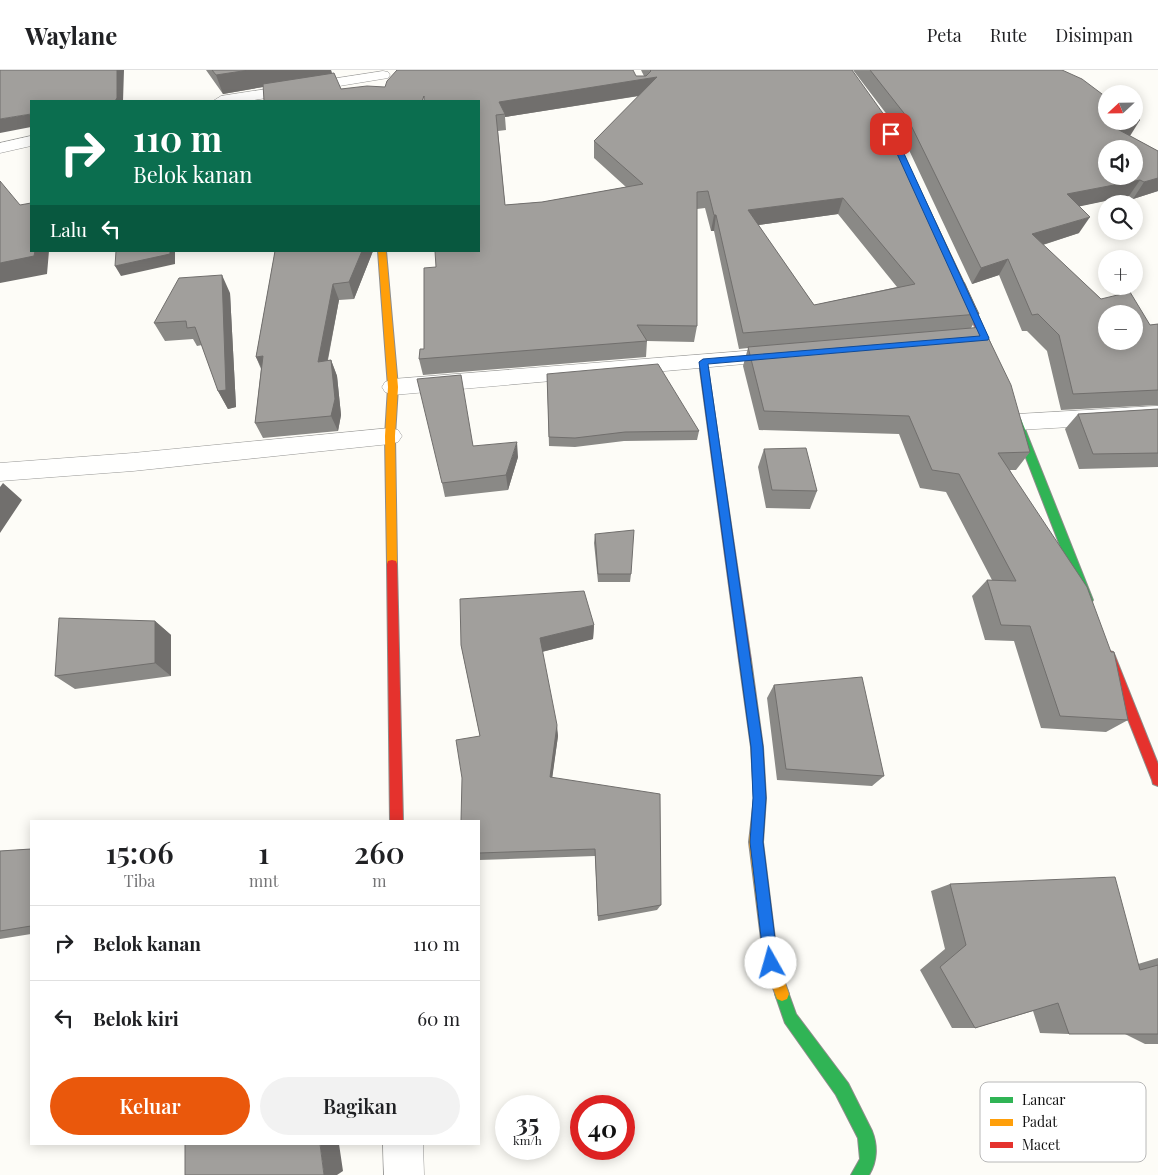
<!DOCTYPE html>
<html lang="id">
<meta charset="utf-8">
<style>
body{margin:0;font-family:"Playfair Display",serif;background:#f2f2f2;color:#202124;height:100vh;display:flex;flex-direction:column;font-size:19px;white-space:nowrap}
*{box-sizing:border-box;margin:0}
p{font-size:16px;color:#757577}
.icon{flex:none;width:28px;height:28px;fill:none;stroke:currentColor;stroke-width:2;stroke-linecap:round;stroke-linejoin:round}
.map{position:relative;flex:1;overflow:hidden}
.side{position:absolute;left:30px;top:750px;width:450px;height:325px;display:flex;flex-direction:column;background:#fff;border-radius:0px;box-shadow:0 2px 12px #0003}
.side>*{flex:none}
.top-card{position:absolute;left:30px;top:30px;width:450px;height:152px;border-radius:0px;box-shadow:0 2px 12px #0003;background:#0b6e4f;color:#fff;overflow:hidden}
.needle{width:32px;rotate:248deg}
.tools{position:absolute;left:1098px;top:15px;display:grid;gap:10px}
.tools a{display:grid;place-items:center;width:45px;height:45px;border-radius:50%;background:#fff;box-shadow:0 2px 12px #0003;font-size:25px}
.speed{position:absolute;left:495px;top:1025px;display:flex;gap:10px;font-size:25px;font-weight:700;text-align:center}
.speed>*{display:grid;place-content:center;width:65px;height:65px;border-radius:50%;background:#fff;box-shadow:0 2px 12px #0003;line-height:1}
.speed small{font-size:12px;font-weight:400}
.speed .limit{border:8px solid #d22;background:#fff;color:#111}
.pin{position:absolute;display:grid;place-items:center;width:42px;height:42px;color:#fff;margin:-21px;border-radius:10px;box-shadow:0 2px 8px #0006}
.me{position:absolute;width:55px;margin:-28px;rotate:353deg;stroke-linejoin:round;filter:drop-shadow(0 0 4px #0008)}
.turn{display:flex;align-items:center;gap:18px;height:105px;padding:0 20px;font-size:22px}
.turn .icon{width:65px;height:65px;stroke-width:2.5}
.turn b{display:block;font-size:35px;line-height:42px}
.then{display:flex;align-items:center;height:48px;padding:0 20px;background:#0003;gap:10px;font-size:19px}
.eta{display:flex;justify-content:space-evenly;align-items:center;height:85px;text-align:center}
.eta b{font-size:30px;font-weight:600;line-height:35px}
.action{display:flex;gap:10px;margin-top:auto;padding:10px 20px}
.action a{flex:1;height:58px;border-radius:30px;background:#ea580c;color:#fff;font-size:20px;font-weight:600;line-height:58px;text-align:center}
.action a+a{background:#f2f2f2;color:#202124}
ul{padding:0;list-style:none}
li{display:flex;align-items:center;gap:15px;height:75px;padding:0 20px;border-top:1px solid #e0e0e0}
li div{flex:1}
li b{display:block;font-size:19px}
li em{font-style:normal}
header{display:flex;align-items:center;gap:30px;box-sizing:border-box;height:70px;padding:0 25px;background:#fff;border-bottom:1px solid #e0e0e0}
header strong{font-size:24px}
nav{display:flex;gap:28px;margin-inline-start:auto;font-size:18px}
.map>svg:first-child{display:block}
</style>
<header>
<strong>Waylane</strong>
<nav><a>Peta</a><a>Rute</a><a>Disimpan</a></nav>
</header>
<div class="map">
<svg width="1158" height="1105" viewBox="0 0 1158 1105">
<rect width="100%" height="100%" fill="#fdfcf7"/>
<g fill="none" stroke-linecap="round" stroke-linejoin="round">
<defs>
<path id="street" d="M383,1L388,2L390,5L388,8L248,31H213L221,26Z
M31,66V76L0,83V73Z
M782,278L790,280L793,285L790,290L393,325L385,322L382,317L385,312L393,309Z
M1158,336V352L1018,360L1010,358L1007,352L1010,346L1018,344Z
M390,358L398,360L402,366L398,372L390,374L133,401L0,411V393L133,383Z
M383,1074H423L424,1105H384Z"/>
<path id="fast" d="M1016,346L1021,349L1093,530L1091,533H1083L1081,530L1011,349Z
M782,917L787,919L796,944L848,1013L872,1061C878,1076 877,1092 869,1105H851L860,1089L858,1068L836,1025L785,953L775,924L777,919Z"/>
<path id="slow" d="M378,181H386L398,317L395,366L397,494L396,497H388L387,494L385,366L388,317Z
M745,585L749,586L751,590L763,677L766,728L763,772L778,893L789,924L787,929L782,931L777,929L764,893L749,772L754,728L751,677L739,590L741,586Z"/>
<path id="jam" d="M958,213H964L965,215L998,292L997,294L994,295L990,292L957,215Z
M703,289L707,292L751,590L749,594L745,595L741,594L739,590L699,292Z
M392,490L396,491L397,494L403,751H390L387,494L388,491Z
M1109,581L1113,582L1115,586L1158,694V716L1153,714L1152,710L1103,586L1105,582Z"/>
</defs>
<!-- street casing -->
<use href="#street" stroke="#979795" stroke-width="1"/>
<!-- fast casing -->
<use href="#fast" stroke="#8e8d8b" stroke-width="2"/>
<!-- slow casing -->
<use href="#slow" stroke="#8e8d8b" stroke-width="2"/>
<!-- jam casing -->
<use href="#jam" stroke="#8e8d8b" stroke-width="2"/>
<!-- street -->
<use href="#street" fill="#fffffe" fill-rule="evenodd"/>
<!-- fast -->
<use href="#fast" fill="#30b455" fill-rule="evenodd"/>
<!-- slow -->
<use href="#slow" fill="#ff9f0a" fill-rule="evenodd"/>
<!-- jam -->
<use href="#jam" fill="#e5322d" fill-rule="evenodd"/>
</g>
<!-- wall -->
<path fill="#8a8986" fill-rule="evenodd" d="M206,0H331L332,3L341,19L644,6L641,0H852L979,244L971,258L1030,382L1016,400H1010L1128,650L1106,662L1041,658L1014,571L985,570L972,526L987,510H992L946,422L920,418L899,364L759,360L743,296L748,278L739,279L714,161H711L705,138L697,139V256L694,272L647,271L646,287L423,305L419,289L424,279L436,197L479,31L263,17L223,24ZM639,26L594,71V88L626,117L542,132L505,135L498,61L506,60L505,47ZM838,144L897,217L814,235L758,155Z
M853,0H1062L1130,66L1158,81V121L1133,129L1129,126L1079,136V163L1043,175L1101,229L1150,255L1158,254V335L1061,340L1047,281L1027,261H1022L999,205L972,214L901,63Z
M275,181H373L354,229L339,230L328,290H331L337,306L341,345L338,361L263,368L255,353L261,299L256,287Z
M230,223L236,337L228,339L218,321L202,275L197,276L193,269L165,271L154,253Z
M547,304L699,361L697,370L624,371L575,377L549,376Z
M1158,339V397L1079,399L1065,359L1078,344Z
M764,379L817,421L810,439L766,438L758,397Z
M518,387L508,420L445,427L442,413Z
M595,464L631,504L630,512H598L594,473Z
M155,551L171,565V606L75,619L55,606Z
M594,555L593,569L542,582L558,666L552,707L661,835L657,840L598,851L595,786L479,790L480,666L461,575Z
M774,615L884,706L872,716L777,710L767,628Z
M31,779V864L0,869V781Z
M950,814L1138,894L1158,888V974H1145L1125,964H1069L1040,963L1033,941L975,958H952L920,900L945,879L931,821Z"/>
<!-- shaded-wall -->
<path fill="#716f6d" d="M117,0H124L123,31H115Z
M249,0H331L332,5L223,24L216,5Z
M657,7L656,23L505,47V44L499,32Z
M31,44V57L0,63V49Z
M1140,50L1130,66L1108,54L1134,51Z
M1158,108V121L1133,129L1144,112Z
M1140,110L1129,126L1058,141L1067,124Z
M843,128L838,144L744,157L748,140Z
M714,145H716L714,161H711Z
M1090,147L1079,163L1023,181L1032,164Z
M35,181H49L47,204L0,213V193Z
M170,181H175V194L121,206L115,196Z
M362,181H373L354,229L349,212Z
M1008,189L999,205L972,214L981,198Z
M222,205L230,223L236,337L228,339L218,321Z
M333,214L339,230L324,308L318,292Z
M263,286L264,303L256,287Z
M331,290L337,306L341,345L338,361L331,346Z
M517,372L518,387L508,420L506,405Z
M3,413L22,430L0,463V417Z
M155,551L171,565V606L155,593Z
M594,555L593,569L541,582L540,568Z
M557,655L558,666L551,717L550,707Z
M320,1074H339L343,1101L337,1105H324Z"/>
<!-- building -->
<path fill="#a19f9c" stroke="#716f6d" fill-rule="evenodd" d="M0,0H117V28L115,31H31V44L0,49Z
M212,0H249L216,5Z
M397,0H633L636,6H646L651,1L650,0H852L887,49L979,244L743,263L716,145H714L708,121L697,122V256L637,255L647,271L419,289L420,279H424V198L436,197L435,181H479V31H424V26L422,31H264L263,14L334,3L341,19L367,16L385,17L387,11ZM657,7L594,71L643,114L542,132L505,135L496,45L505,44L499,32ZM843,128L915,214L814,235L748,140Z
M870,0H1062L1082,9L1106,27V51H1130L1108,54L1158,81V108L1144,112L1140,110L1067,124L1090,147L1032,164L1101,229L1130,222L1150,255L1158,254V320L1073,324L1059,265L1038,244L1032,245L1008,189L981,198L907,47ZM1106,79H1134V106H1106ZM1106,244H1134V271H1106Z
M1134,46L1140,50L1134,51Z
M0,111L20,135L31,133V181H35L34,186L0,193Z
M116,181H170V184L115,196Z
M275,181H362L349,212L333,214L318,292L331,290L335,329L331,346L255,353L263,286L256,287Z
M222,205L226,320L218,321L195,257L187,258L186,251L154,253L179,208Z
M983,257L1011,315L1030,382L998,383L1087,517L1111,582H1114L1128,650L1060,646L1030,556L1001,555L987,510L1016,511L959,404L932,400L909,346L764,341L748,277Z
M658,294L699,361L625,362L575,368L549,367L547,304Z
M461,305L473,376L517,372L506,405L442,413L417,309Z
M1158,339V383L1093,384L1078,344Z
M806,378L817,421L772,420L764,379Z
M634,460L631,504H598L595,464Z
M584,521L594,555L540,568L557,655L550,707L660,724L661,835L598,846L595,779L479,783V751H461L462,708L456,670L480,666L461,575L460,529Z
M59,548L155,551V593L55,606Z
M862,607L884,706L786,699L774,615Z
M31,779V856L0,861V781Z
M1115,807L1140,900L1158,895V964H1069L1058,933L975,958L940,897L966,875L950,814Z
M185,1074H320L324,1105H185Z"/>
<!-- route -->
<path fill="#1a73e8" stroke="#114b97" d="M891,62L895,64L989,268L988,270L708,294L763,677L766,728L763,772L778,893L776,898L771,900L766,898L764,893L750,772L753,728L751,677L699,292L703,289L980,266L888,64Z"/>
<!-- legend -->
<rect x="980" y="1012" width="166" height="80" rx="8" fill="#fff" stroke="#b8b8b8" stroke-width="1"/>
<rect x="990" y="1027" width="23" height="6" fill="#30b455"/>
<rect x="990" y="1049" width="23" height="7" fill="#ff9f0a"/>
<rect x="990" y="1072" width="23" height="6" fill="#e5322d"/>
<g font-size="14" fill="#111">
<text x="1022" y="1035">Lancar</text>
<text x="1022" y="1057">Padat</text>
<text x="1022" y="1080">Macet</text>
</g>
</svg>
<div class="tools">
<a><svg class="needle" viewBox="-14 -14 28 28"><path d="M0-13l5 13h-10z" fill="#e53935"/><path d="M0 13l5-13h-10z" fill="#757577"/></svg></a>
<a><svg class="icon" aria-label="sound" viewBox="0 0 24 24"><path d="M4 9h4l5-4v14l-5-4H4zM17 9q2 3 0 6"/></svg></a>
<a><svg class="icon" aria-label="search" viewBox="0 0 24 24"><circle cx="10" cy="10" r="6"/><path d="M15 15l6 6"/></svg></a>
<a>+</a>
<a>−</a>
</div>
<div class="speed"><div>35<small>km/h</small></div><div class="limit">40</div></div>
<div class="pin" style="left:891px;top:64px;background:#d93025"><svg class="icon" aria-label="arrive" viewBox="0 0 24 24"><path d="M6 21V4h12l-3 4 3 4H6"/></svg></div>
<svg class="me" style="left:771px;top:893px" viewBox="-20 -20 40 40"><circle r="19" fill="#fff"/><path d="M0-13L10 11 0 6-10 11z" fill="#1a73e8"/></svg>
<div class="top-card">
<div class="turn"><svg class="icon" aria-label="right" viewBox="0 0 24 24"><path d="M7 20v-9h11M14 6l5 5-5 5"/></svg><div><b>110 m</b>Belok kanan</div></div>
<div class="then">Lalu<svg class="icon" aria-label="left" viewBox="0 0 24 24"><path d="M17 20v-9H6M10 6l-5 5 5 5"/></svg></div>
</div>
<section class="side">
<div class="eta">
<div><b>15:06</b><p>Tiba</p></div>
<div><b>1</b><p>mnt</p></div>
<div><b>260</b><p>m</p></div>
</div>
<ul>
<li><svg class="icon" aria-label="right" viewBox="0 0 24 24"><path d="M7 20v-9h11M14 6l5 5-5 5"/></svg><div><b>Belok kanan</b></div><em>110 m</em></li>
<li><svg class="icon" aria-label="left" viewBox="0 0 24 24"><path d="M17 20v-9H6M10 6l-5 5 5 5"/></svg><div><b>Belok kiri</b></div><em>60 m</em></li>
</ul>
<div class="action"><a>Keluar</a><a>Bagikan</a></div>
</section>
</div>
